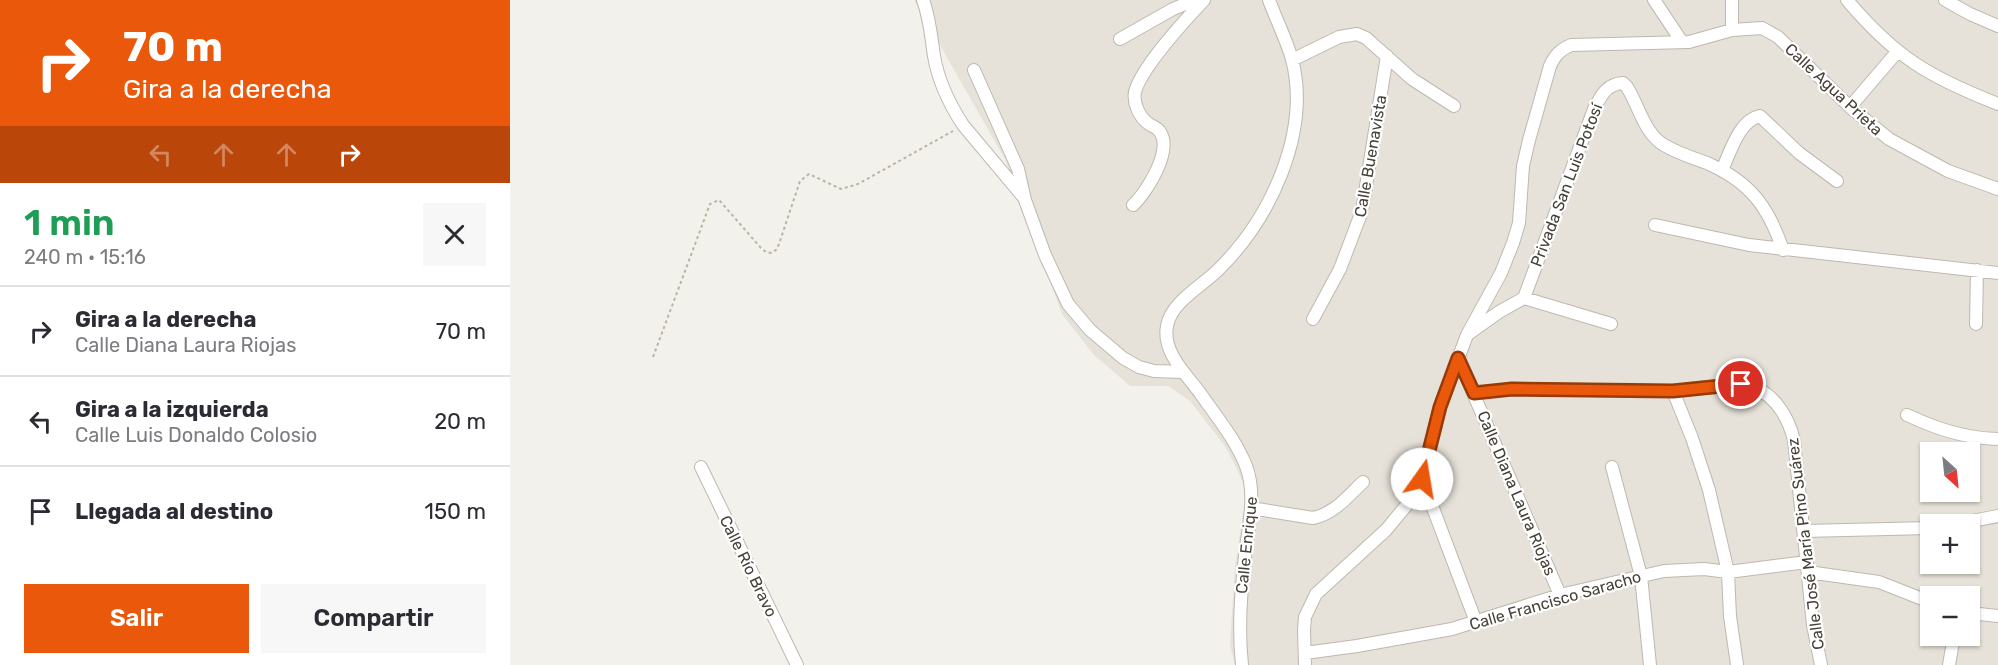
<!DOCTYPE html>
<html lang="es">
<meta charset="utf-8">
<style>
body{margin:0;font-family:Rubik,sans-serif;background:#f7f7f7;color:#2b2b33;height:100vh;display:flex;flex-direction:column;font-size:22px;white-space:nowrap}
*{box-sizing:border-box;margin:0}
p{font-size:20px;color:#7c7c81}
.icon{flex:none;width:33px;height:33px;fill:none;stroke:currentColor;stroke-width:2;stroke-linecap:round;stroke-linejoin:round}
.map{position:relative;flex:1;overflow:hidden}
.drawer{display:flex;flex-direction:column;background:#fff;width:510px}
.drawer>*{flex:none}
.hud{background:#ea580c;color:#fff;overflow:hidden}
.needle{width:39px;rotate:153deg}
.controls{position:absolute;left:1410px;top:442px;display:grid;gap:12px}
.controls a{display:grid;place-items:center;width:60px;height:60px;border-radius:0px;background:#fff;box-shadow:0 2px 4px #0004;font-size:30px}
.pin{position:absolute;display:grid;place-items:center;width:51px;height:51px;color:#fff;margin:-26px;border:3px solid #fff;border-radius:50%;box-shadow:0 2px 6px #0007}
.me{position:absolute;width:66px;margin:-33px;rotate:13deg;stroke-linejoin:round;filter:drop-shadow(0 0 4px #0008)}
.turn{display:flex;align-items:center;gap:21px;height:126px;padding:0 24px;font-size:27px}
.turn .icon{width:78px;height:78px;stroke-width:2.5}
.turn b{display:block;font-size:42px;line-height:51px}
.lanes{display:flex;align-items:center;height:57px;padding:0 24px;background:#0003;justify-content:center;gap:30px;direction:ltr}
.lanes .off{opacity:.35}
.round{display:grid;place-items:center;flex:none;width:63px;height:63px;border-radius:0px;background:#f7f7f7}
.summary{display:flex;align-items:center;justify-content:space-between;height:102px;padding:0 24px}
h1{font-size:36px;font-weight:600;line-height:45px;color:#1e9e55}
.action{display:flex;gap:12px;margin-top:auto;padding:12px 24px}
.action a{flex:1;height:69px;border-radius:0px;background:#ea580c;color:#fff;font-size:24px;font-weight:600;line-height:69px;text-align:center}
.action a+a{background:#f7f7f7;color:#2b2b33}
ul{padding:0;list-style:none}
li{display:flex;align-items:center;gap:18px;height:90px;padding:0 24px;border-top:2px solid #e1e1e2}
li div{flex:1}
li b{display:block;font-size:22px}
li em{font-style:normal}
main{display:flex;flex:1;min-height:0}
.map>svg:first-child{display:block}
</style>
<main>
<section class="drawer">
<div class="hud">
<div class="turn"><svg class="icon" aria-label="right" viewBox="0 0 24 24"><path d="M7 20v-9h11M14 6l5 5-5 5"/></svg><div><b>70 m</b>Gira a la derecha</div></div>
<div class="lanes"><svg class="icon off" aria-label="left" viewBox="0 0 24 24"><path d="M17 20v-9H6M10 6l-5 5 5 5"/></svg><svg class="icon off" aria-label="ahead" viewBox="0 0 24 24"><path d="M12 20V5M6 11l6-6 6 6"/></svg><svg class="icon off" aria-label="ahead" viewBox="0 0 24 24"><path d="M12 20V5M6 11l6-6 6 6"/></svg><svg class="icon" aria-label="right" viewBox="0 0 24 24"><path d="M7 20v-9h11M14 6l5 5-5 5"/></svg></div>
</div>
<div class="summary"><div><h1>1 min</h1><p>240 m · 15:16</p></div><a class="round"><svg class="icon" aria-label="close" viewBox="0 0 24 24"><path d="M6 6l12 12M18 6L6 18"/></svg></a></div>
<ul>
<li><svg class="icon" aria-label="right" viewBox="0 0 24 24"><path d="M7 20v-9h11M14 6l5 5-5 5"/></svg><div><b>Gira a la derecha</b><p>Calle Diana Laura Riojas</p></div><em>70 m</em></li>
<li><svg class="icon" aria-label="left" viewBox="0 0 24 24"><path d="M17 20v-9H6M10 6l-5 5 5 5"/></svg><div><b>Gira a la izquierda</b><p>Calle Luis Donaldo Colosio</p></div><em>20 m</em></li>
<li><svg class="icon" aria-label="arrive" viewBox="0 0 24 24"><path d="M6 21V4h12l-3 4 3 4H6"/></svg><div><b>Llegada al destino</b></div><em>150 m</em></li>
</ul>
<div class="action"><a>Salir</a><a>Compartir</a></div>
</section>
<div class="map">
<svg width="1488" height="665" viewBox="0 0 1488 665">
<rect width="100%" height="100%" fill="#f3f1eb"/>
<!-- residential -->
<path fill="#e7e2d9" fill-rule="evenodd" d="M404,0H1488V665H725L720,645L725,566L735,502L733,483L724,463L714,445L680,401L658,386H620L584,355L552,314L495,159ZM1420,453H1460V492H1420ZM1420,525H1460V564H1420ZM1420,597H1460V636H1420Z"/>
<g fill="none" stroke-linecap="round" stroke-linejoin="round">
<defs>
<path id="minor" d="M413,0C420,19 421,36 424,56C428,80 440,105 453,125L515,199
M1144,0L1172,42
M1337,0C1385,57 1419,77 1488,104
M1435,0L1460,14L1488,26
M1222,30V0
M610,39L663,9L685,0
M782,60L829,37L847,34L856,38L902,79L944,106
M464,70L508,169L515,200L535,255L558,304L580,330L613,358L629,367L644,371L673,372
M1340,107L1387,52
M1212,170C1220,153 1229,120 1250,116L1289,153L1327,181
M623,205C637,192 663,150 650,132C647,127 643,127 639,124C629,117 623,103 625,92C631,68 676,19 694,0
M1145,225L1239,245L1488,273
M1014,298L1101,324
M803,319L830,269L852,211L877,56
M1466,324L1467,270
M958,334L989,312L1014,298L1084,109C1091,96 1096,84 1113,83L1117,87C1129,106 1134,133 1154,145C1167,153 1183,158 1197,163C1240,182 1258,206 1273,250
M948,358L1050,595
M1163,391L1182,438L1199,490L1218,572L1220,616L1227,665
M964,393L1002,389L1163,391L1231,384C1261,388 1277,413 1284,440L1303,625L1311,665
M1397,415C1427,429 1454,438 1488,439
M191,467L287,665
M1102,467L1131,576L1140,665
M912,479L966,622
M741,508L803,518C824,514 838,496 853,482
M1442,525L1488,516
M1294,531L1420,528
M1298,572L1369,582L1420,602
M1460,613L1488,616
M795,653L847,646L942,629L1050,595L1154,571L1194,569L1218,572L1297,562
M732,665C728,628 731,593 735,556C738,527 747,495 736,466C726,440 706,416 690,393C676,374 652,352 657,326C661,302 692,286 708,270C760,219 801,133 782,59C776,39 766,19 759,0
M795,665L794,630L795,617L806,594L876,530L900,501L912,479L930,407L957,335L991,273L1003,243L1009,223L1013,166L1019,140L1040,66C1045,55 1050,50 1061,45L1179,42L1222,30L1252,28L1268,37L1340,107L1379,139L1438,171L1488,189
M1439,665L1444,636"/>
</defs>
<!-- minor casing -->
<use href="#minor" stroke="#beb8ae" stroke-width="14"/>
<!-- path -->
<path stroke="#beb3a1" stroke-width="2" stroke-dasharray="3 3" stroke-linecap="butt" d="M143,357L200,204L209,200L251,248L256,252L261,253L266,250L269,244L290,181L299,174L331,189L348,184L443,131"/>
<!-- minor -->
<use href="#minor" stroke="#fff" stroke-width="12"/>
</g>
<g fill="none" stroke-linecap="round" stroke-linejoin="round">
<defs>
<path id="route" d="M912,479L930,407L948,358L964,393L1002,389L1163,391L1231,384"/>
</defs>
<!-- route casing -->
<use href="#route" stroke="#983908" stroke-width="15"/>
<!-- route -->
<use href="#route" stroke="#ea580c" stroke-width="10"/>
</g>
<g text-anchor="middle" stroke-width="4.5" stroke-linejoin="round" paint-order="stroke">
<!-- street labels -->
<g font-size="16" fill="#474139" stroke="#fff">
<text transform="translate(1324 89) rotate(43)" y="6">Calle Agua Prieta</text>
<text transform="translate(860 156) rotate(-80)" y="6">Calle Buenavista</text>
<text transform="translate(1056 185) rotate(-69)" y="6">Privada San Luis Potosí</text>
<text transform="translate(1007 493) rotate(67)" y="6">Calle Diana Laura Riojas</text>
<text transform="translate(1295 544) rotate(-97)" y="6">Calle José María Pino Suárez</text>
<text transform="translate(736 545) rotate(-84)" y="6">Calle Enrique</text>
<text transform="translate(239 566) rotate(64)" y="6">Calle Río Bravo</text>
<text transform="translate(1045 600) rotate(-16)" y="6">Calle Francisco Saracho</text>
</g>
</g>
</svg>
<div class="controls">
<a><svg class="needle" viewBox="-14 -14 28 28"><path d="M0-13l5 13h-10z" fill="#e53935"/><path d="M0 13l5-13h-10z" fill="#7c7c81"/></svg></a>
<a>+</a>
<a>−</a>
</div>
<div class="pin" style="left:1231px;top:384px;background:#d93025"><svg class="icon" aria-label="arrive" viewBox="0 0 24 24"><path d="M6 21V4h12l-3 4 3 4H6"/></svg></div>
<svg class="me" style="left:912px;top:479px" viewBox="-20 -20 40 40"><circle r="19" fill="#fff"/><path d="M0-13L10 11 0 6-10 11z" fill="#ea580c"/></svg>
</div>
</main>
